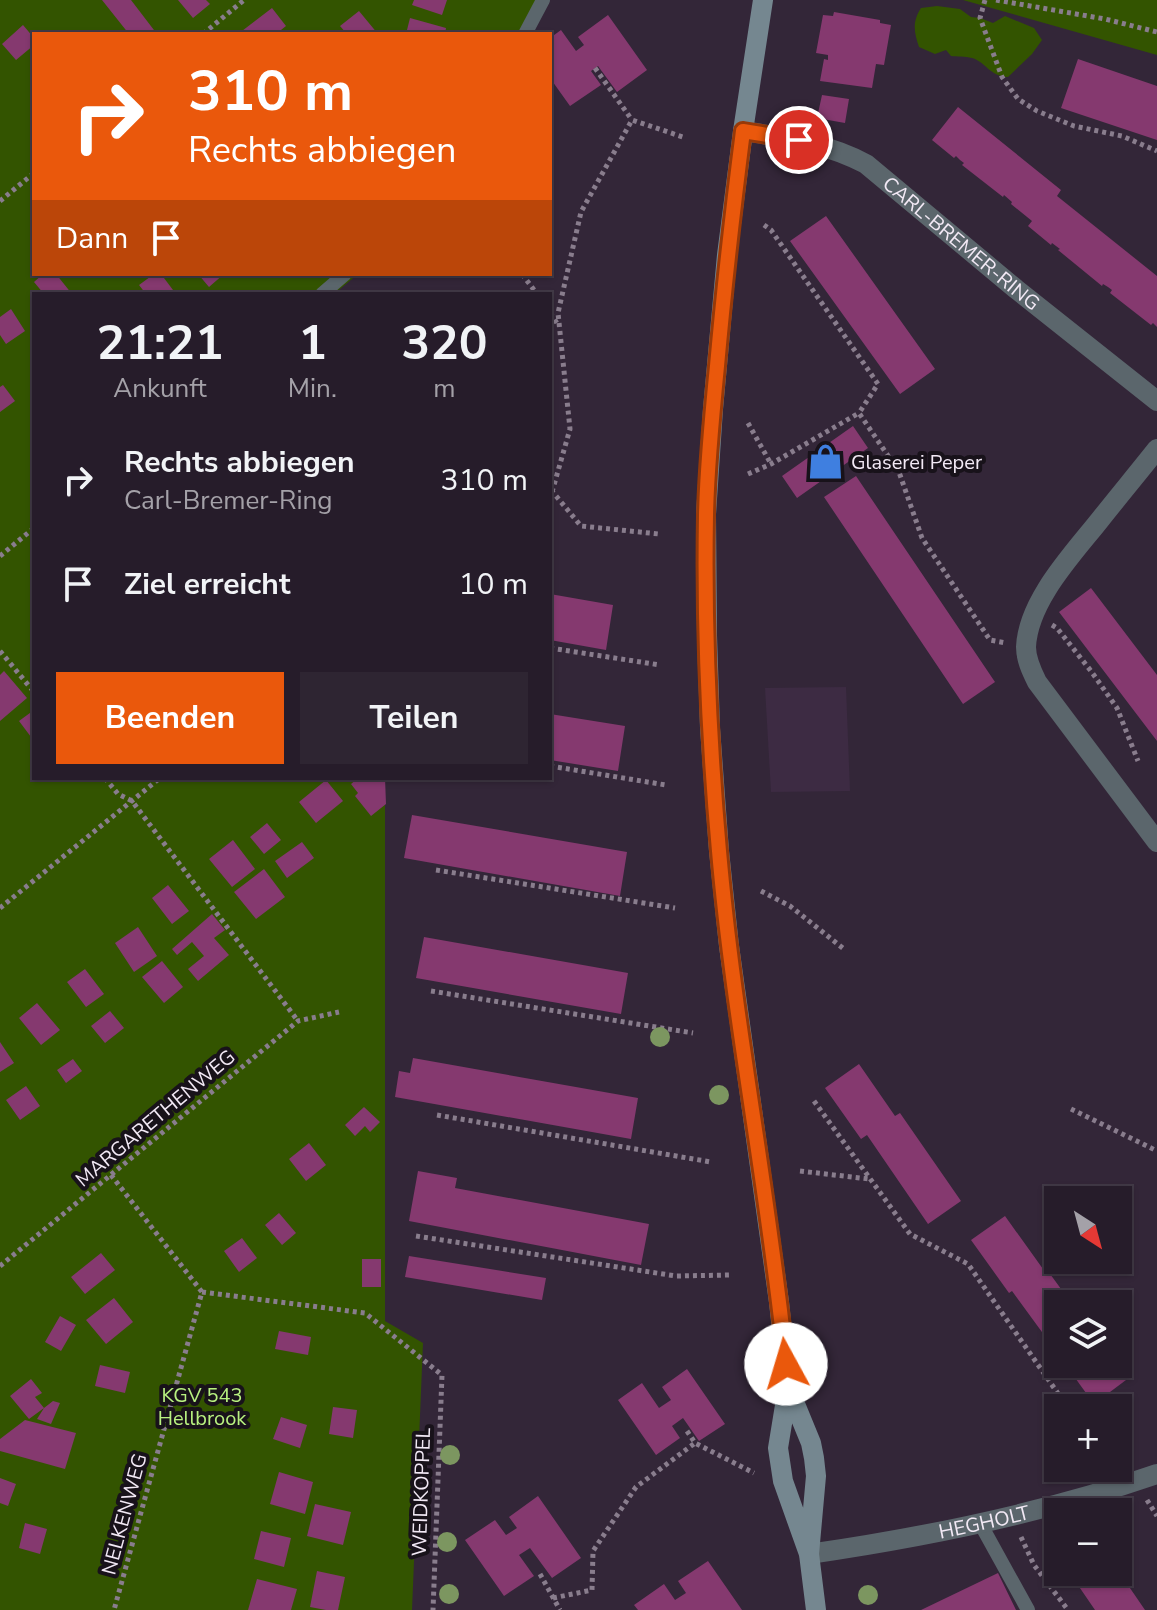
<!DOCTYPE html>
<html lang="de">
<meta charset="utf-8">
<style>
body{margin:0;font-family:"Nunito Sans",sans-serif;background:#2e2532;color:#f1f3f6;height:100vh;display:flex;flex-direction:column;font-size:30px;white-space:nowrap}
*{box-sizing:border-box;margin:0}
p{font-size:26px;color:#a4a1a8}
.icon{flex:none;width:44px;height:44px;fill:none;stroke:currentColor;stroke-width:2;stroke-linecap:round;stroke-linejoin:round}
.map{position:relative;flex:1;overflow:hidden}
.drawer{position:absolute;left:32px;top:292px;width:520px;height:488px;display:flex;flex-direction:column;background:#261c2a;border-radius:0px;box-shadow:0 2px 6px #0004,0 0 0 2px #423a47}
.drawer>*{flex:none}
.top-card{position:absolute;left:32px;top:32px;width:520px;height:244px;border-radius:0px;box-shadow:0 2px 6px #0004,0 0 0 2px #423a47;background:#ea580c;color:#fff;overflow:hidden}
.needle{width:52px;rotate:144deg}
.buttons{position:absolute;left:1044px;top:1186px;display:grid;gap:16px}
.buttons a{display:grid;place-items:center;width:88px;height:88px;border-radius:0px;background:#261c2a;box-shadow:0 2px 6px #0004,0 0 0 2px #423a47;font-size:40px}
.pin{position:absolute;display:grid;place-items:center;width:68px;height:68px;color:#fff;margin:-34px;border:4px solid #fff;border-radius:50%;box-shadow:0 2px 8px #0007}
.me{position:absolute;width:88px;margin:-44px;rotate:354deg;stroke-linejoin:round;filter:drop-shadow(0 0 6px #0008)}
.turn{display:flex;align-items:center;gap:28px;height:168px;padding:0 24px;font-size:36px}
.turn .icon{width:104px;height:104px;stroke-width:2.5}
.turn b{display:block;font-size:56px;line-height:68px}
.then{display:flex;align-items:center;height:76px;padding:0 24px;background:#0003;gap:16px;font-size:30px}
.eta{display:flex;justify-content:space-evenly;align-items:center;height:136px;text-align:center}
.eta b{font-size:48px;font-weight:700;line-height:56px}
.cta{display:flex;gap:16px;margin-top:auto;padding:16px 24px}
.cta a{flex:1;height:92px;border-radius:0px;background:#ea580c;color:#fff;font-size:32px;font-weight:700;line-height:92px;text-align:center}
.cta a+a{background:#2e2532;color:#f1f3f6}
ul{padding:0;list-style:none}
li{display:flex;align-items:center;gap:24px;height:104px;padding:0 24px}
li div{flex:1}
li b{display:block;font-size:30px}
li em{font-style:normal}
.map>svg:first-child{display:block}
</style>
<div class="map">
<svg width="1157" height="1610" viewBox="0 0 1157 1610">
<rect width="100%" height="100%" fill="#332638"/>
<!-- built -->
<path fill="#3d2b43" d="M846,687L850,791L771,792L765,688Z"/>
<!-- green -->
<path fill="#335400" d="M0,0H544L526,34H34V274H358L334,294H34V778H385V1321L423,1343L412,1610H0Z
M963,0H1157V55Z
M937,6L960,9L971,17L980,18L993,23L1005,16L1034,28L1042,40L1032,54L1008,77C989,76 986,62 972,58C965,56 957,57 951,56L946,50L935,54L919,47C914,32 912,22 921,8Z"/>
<!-- building -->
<path fill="#85396f" d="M102,0H131L157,34H129Z
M178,0H206L210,4L193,18Z
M414,0H447L442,15L412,5Z
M272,8L286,26L276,34H238Z
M359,11L378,34H347L340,26Z
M834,12L880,20V23L891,25L884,65L876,64L872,88L820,81L824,59L828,60V55L816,53L823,15L833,16Z
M608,15L647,70L617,92L598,66L591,71L601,85L570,106L550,78V38L561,30L576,51L584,45L578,37Z
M410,18L446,28L445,34H406Z
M23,25L34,38V45L16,60L2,44Z
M1078,59L1157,86V140L1061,108Z
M822,95L849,99L845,123L817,118Z
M958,107L1061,190L1057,196L1157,276V327L1153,323L1151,325L1110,293L1112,290L1108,287L1103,284L1102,286L1058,250L1060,249L1052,243L1051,245L1028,226L1032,221L1011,204L1012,202L1004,195L1003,197L962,165L964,163L960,160L956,156L954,158L932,140Z
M826,216L935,369L900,394L790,241Z
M43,274H56L72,294H44L34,282Z
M154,274H161L176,294H146L139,285Z
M198,274H224L209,287Z
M11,309L25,331L6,344L0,335V317Z
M3,385L15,401L0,412V387Z
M853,426L868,448L797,498L782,476Z
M856,476L995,682L963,704L824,497Z
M1091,588L1157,675V741L1059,612Z
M550,594L613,605L606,650L550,640Z
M4,671L27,698L0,721V675Z
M34,710V741L19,721Z
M550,714L625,726L618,771L550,760Z
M358,778H385L386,804L371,816L355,796L358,793L351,784Z
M326,780L343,801L316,823L299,802Z
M412,815L627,852L620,896L404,858Z
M267,823L281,840L264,854L250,837Z
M233,840L255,869L232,887L209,859Z
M302,842L314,858L287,878L275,861Z
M264,869L285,897L256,919L234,892Z
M168,885L189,911L172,924L152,898Z
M212,914L225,930L214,938L229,955L198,981L188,969L204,956L192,942L177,955L172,949Z
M138,927L157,956L134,972L115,943Z
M424,937L628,973L621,1014L416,978Z
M162,961L183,987L164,1003L142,977Z
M85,969L104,994L86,1007L67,982Z
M37,1003L60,1030L41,1045L19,1018Z
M110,1011L124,1028L105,1043L91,1026Z
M0,1042L14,1063L0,1072Z
M413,1058L638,1098L631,1139L395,1097L399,1071L410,1073Z
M73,1059L82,1071L66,1083L57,1070Z
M859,1064L895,1116L900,1113L961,1201L928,1224L867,1135L861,1139L825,1088Z
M26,1086L40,1106L20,1120L6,1100Z
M364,1107L380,1122L370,1132L365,1126L355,1136L345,1125Z
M309,1143L326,1165L306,1181L289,1159Z
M418,1171L457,1178L455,1188L649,1224L641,1265L409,1221Z
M279,1213L296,1233L282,1245L265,1225Z
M1005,1216L1043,1269L1045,1267L1072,1304H1058V1354L1012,1291L1009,1293L971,1240Z
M242,1238L257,1258L239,1272L224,1251Z
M101,1253L115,1270L85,1294L71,1277Z
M409,1256L546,1278L542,1300L405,1277Z
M362,1259H381V1287H362Z
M114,1298L133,1322L106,1344L86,1320Z
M60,1316L76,1325L61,1351L45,1342Z
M279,1331L311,1337L308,1355L275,1349Z
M1065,1364H1115L1126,1380L1094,1404Z
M100,1365L130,1372L125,1393L95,1386Z
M687,1369L725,1424L699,1441L683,1418L672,1426L680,1438L656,1455L618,1400L642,1383L659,1408L671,1400L662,1387Z
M31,1379L42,1393L35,1397L44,1408L29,1419L10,1396Z
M53,1401L60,1403L51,1424L37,1419L44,1408Z
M333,1407L357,1410L353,1438L329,1434Z
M281,1417L307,1425L300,1448L273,1439Z
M25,1420L76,1433L65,1469L0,1451V1439Z
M279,1472L313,1482L305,1514L270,1504Z
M0,1478L16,1484L8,1506L0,1503Z
M538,1496L581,1558L552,1578L530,1548L519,1555L534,1576L504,1596L465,1540L495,1520L506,1535L517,1528L509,1517Z
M315,1504L351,1512L343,1545L307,1536Z
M25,1523L47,1529L40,1554L19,1548Z
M261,1531L291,1538L284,1567L254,1559Z
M708,1561L742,1610H638L634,1605L664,1584L675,1600L686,1593L678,1581Z
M317,1571L345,1577L338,1610H326L310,1607Z
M1069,1572H1119L1145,1610H1095Z
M998,1573L1016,1610H921Z
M257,1579L297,1589L291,1610H248Z"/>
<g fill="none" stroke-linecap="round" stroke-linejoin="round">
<!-- path -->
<path stroke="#897d8d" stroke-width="5" stroke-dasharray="4 4" stroke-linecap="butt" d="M985,0L980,18L1002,77L1018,99L1037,111L1074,126L1122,136L1157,151
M996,0L1105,19L1157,32
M203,34L244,0
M595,68L632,120
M0,201L34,173
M764,225L771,230L878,384L859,413L899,472L922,538L990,640L1006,643
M522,274L537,294
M550,313L559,326
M748,423L771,464
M748,474L771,464L859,413
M551,490L581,526L659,534
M552,492L570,429L558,313L581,212L632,120L686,138
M0,556L34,528
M1052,625L1057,628L1091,671L1117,708L1138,761
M550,648L660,665
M0,651L34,692
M550,766L666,785
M105,778L118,794L132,801L298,1021
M436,870L675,908
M761,891L790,906L844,949
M0,908L160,778
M431,991L693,1033
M814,1101L910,1234L968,1264L1068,1408
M1071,1109L1157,1151
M437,1115L711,1162
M800,1171L869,1179
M111,1175L202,1292L114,1610
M416,1236L676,1276L729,1275
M0,1266L298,1021L339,1012
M202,1292L365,1313L442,1375L433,1610
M687,1431L695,1443L754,1473
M1147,1500L1157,1516
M1021,1537L1034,1565L1068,1610
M540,1574L560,1610
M553,1598L592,1590L593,1551L636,1487L695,1443"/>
<!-- lane -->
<path stroke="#5b666c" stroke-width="14" d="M525,34L543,0
M322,294L345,274
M980,1523L1028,1610"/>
<!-- street -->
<g stroke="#5b666c" stroke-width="20">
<path id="s1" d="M743,131C787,138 826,143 866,164L1016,289L1157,401"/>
<path d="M1157,449C1138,473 1118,497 1099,521C1072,555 1028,601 1026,647C1026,659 1031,670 1037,682L1157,842"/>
<path id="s2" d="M809,1554C926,1537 1045,1513 1157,1474"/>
</g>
<!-- secondary -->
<path stroke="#758790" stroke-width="20" d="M763,0L743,131L727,255L713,409L706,514L707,635L710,728L719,851L729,946L779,1302L788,1387L778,1448L783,1481L809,1554
M788,1387L811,1443L814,1458L816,1476L809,1554L816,1610"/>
</g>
<!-- trees -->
<g fill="#7c9660">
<circle cx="660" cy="1037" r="10"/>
<circle cx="719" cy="1095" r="10"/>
<circle cx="755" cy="1361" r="10"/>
<circle cx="450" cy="1455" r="10"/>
<circle cx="447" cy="1542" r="10"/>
<circle cx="449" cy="1594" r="10"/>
<circle cx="868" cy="1595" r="10"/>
</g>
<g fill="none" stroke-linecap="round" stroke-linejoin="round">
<defs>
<path id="route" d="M786,1364C769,1193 734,1023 719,851C709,740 704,627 706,515C707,466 712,416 717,366C724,288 733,209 743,131L799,140"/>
</defs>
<!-- route casing -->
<use href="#route" stroke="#983908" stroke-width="20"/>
<!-- route -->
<use href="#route" stroke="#ea580c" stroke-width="14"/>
</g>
<!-- icons -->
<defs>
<symbol id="shop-bare" viewBox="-9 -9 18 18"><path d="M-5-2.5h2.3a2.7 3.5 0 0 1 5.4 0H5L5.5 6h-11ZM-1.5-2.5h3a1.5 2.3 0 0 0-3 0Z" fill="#3f7fe0" stroke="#18121a" stroke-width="2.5" paint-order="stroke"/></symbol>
</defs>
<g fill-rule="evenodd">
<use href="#shop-bare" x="800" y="436" width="51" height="51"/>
</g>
<g text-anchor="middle" stroke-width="8" stroke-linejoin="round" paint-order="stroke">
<!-- street labels -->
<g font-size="20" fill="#f2e9f5" stroke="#18121a">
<text dy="7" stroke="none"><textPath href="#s1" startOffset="252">CARL-BREMER-RING</textPath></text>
<text transform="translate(155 1118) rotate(-40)" y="7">MARGARETHENWEG</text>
<text transform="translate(421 1492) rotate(-88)" y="7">WEIDKOPPEL</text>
<text transform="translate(124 1514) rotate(-75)" y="7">NELKENWEG</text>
<text dy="7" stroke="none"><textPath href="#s2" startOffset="178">HEGHOLT</textPath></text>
</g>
<!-- poi labels -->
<g font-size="20" fill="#f2e9f5" stroke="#18121a" text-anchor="start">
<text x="851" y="469">Glaserei Peper</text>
</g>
<!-- park labels -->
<g font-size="20" fill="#b8f180" stroke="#18121a">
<text x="202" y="1402">KGV 543<tspan x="202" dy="23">Hellbrook</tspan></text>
</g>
</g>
</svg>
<div class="buttons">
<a><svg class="needle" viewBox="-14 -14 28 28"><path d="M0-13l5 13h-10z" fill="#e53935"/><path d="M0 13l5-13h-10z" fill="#a4a1a8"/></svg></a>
<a><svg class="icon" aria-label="layers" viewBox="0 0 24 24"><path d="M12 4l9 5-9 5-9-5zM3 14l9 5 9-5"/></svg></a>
<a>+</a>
<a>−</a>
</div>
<div class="pin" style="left:799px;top:140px;background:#d93025"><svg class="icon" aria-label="arrive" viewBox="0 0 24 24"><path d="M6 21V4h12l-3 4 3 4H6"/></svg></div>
<svg class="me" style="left:786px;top:1364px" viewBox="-20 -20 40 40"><circle r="19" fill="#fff"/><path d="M0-13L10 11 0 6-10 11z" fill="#ea580c"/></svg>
<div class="top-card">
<div class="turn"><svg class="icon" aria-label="right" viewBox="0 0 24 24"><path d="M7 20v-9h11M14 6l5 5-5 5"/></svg><div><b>310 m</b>Rechts abbiegen</div></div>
<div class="then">Dann<svg class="icon" aria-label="arrive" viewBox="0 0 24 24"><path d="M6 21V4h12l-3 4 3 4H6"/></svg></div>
</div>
<section class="drawer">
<div class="eta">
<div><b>21:21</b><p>Ankunft</p></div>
<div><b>1</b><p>Min.</p></div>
<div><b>320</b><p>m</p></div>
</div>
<ul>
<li><svg class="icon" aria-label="right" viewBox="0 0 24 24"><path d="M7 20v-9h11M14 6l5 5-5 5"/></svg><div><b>Rechts abbiegen</b><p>Carl-Bremer-Ring</p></div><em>310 m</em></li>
<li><svg class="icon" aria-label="arrive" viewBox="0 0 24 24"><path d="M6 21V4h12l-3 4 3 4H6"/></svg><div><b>Ziel erreicht</b></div><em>10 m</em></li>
</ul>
<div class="cta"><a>Beenden</a><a>Teilen</a></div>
</section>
</div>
